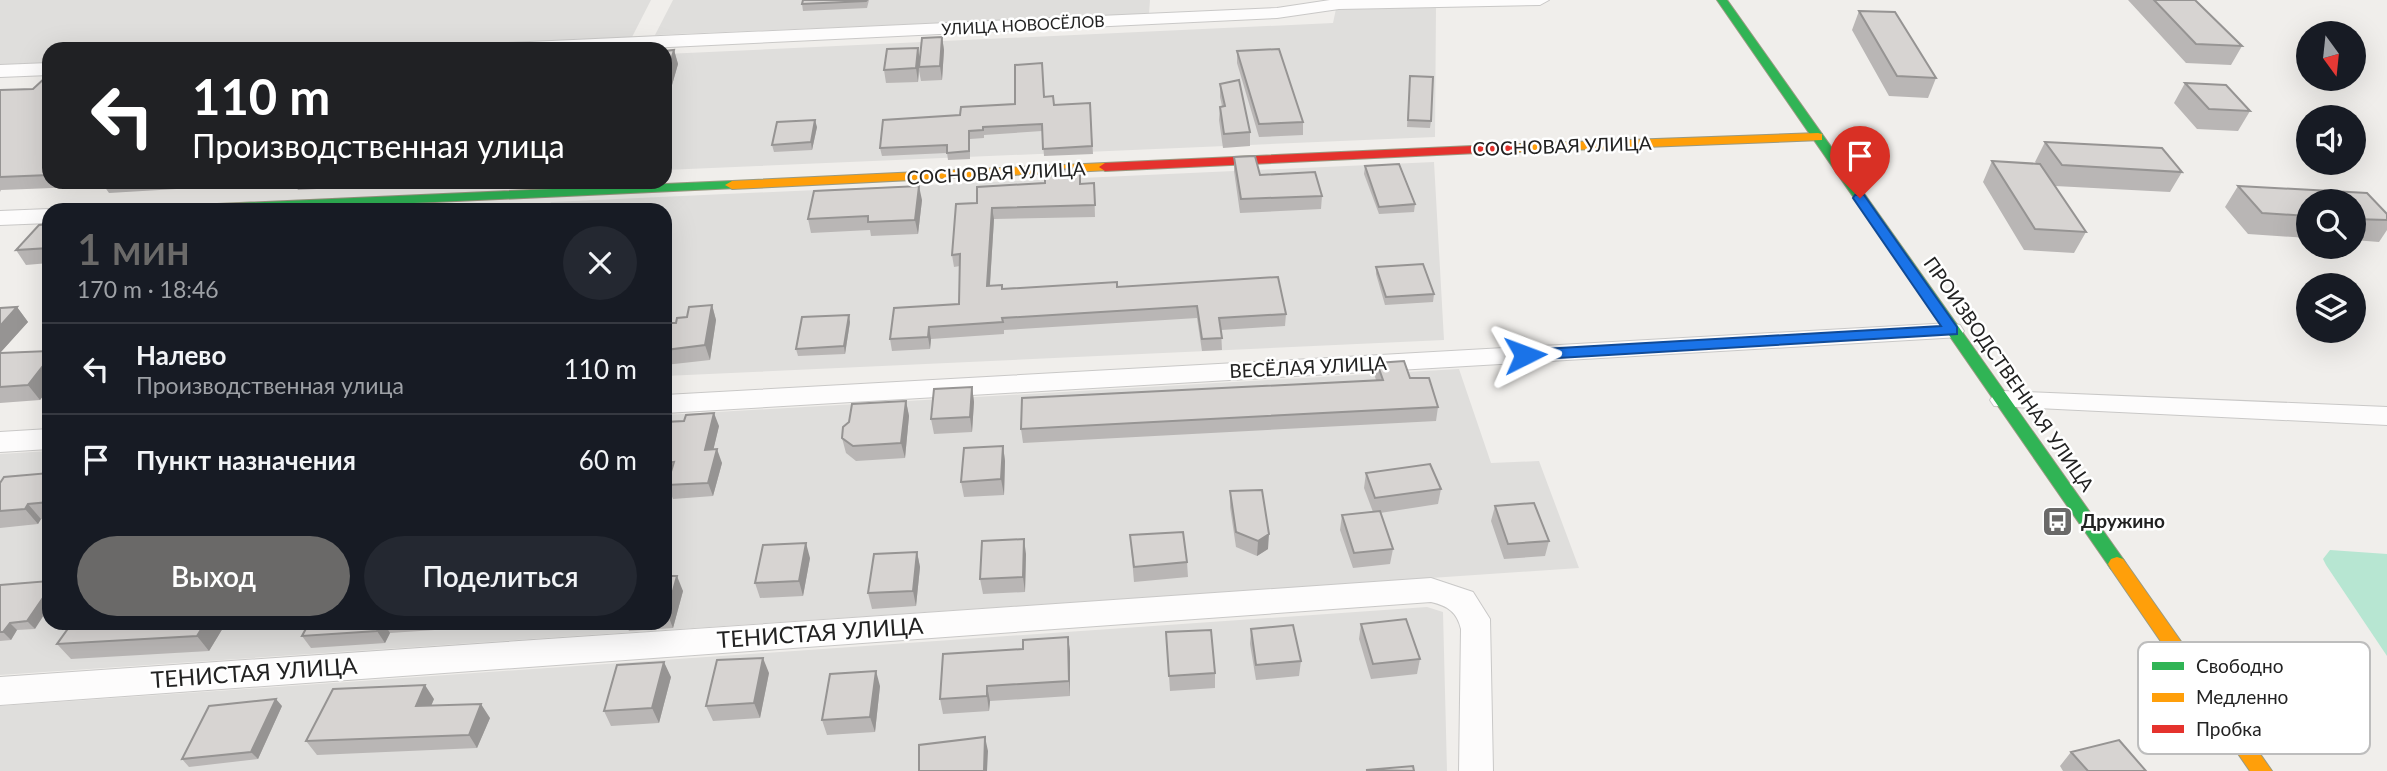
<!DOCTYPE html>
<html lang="ru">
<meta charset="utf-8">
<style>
body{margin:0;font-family:Lato,sans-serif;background:#242831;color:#f1f3f6;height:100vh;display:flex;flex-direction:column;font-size:26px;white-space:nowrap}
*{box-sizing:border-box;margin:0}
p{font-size:23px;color:#9ea1a6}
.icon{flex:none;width:38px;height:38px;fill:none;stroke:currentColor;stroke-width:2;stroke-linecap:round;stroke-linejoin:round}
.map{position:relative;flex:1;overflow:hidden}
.details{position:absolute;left:42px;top:203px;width:630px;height:427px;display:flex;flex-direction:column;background:#171b24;border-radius:21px;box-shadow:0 7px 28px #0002}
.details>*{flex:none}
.top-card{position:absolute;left:42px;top:42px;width:630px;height:147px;border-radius:21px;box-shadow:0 7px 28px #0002;background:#202124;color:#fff;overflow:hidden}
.needle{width:46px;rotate:165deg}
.fabs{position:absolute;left:2296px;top:21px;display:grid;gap:14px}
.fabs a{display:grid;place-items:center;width:70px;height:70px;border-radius:50%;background:#171b24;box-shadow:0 7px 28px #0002;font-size:35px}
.pin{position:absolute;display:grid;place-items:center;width:60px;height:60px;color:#fff;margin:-72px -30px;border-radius:50% 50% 50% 0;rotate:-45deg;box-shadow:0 0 7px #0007}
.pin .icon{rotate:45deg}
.me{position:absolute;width:77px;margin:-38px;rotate:87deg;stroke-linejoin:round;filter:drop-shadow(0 0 5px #0008)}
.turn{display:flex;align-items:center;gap:24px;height:147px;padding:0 35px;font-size:32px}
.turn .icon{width:91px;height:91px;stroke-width:2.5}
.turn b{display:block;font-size:49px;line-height:60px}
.round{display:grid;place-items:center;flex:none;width:74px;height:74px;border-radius:37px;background:#242831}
.summary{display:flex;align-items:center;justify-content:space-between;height:119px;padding:0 35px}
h1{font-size:42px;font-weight:600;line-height:52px;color:#6a6968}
.primary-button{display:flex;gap:14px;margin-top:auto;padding:14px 35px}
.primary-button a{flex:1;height:80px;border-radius:42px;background:#6a6968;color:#fff;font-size:28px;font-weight:600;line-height:80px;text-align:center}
.primary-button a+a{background:#242831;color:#f1f3f6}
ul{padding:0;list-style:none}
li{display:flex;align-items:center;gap:21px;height:91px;padding:0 35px;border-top:2px solid #363941}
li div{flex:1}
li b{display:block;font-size:26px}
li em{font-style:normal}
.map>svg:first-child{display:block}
</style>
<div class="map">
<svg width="2387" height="771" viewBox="0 0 2387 771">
<rect width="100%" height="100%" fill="#f0eeeb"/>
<!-- residential -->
<path fill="#dfdedc" d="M0,0H651L631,39L396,49H49V64L0,66Z
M673,0H1150L1149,14L655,35Z
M1436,6L1435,137L665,170V54L1333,23L1336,9Z
M1434,162L1444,340L665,376V210H546L551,202Z
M1459,369L1491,463L1539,461L1579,568L0,675V454L49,451V623H665V415Z
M1427,607L1443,612L1447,771H0V706Z"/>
<!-- pitch -->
<path fill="#b7e6d2" d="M2330,550L2387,554V656L2326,565L2323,559Z"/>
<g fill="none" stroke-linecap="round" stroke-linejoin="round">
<defs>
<path id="street" d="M1330,0H1549L1540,5L1339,9L1277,18L627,49H498L507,43L1277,8Z
M49,63V75L0,77V65Z
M49,209L52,210H49V223L0,225V211Z
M1951,323L1960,325L1964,331L1960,337L665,413V395Z
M2003,391L2387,407V425L1994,406L1990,400L1994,394Z
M49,429V449L0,452V432Z
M1431,578L1473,592L1490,619L1493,771H1459L1461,629C1457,612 1448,606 1431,602L0,705V677Z"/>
<path id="fast" d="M1717,0H1727L2123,559L2126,564L2123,569L2117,571L2111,569Z
M732,181L739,185L737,188L263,210H166L173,206Z"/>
<path id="slow" d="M1818,133L1822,134V140L1516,152L1510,148L1516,144Z
M1105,163L1110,164V170L732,189L725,185L732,181Z
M2117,557L2123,559L2272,771H2250L2111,569L2108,564L2111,559Z"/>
<path id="jam" d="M1516,144L1522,148L1520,151L1105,171L1099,167L1105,163Z"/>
</defs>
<!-- street casing -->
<use href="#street" stroke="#c9c8c7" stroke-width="2"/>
<!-- fast casing -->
<use href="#fast" stroke="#999a82" stroke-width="2"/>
<!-- slow casing -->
<use href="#slow" stroke="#999a82" stroke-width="2"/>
<!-- jam casing -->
<use href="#jam" stroke="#999a82" stroke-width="2"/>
<!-- street -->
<use href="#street" fill="#fdfcfc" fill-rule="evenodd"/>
<!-- fast -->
<use href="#fast" fill="#30b455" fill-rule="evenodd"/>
<!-- slow -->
<use href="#slow" fill="#ff9f0a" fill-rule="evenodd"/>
<!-- jam -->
<use href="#jam" fill="#e5322d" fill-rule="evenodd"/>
</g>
<!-- wall -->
<path fill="#b9b6b5" d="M869,0L867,8L803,11L802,4Z
M2128,0H2195L2242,46L2231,65L2186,63Z
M1859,11L1936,78L1928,98L1889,96L1852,30Z
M942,37L944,50L942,80L921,81L919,71L918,82L886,83L884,70L920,56Z
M674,50L678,64L672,85H665V51Z
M1237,51L1303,122V135L1259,137L1237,63Z
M49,76V182H339L335,188L298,190L293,182L109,193L104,186L1,190L0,192V90L33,89Z
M1410,76L1431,121L1430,128L1407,127Z
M2185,83L2250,111L2238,131L2197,129L2174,103Z
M1220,84L1250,132V146L1223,148L1219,120L1220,107L1222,106L1220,97Z
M1045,97L1054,105L1090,103L1093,154L1044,156L1042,131L984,135V138L970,139V159L948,160L947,153L882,156L880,148L960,115Z
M817,127L812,150L774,152L772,145Z
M2045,142L2182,172L2170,192L2055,186L2086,232L2074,253L2024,250L1983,182L1992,161L2037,164L2035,162Z
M1234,157L1260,175L1322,196L1321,209L1240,213L1234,171Z
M1365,166L1415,204L1414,212L1379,214L1364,174Z
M1094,183L1095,217L994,219L990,285L1002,288L1117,287L1286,314L1285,326L1221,330L1222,350L1202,351L1197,318L1004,330V334L931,339L930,349L892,351L890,339L959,304L960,266L954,267L952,255L977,203L1080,184Z
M2238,186L2367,193L2387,214V230L2379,242L2354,240V201H2308V238L2248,234L2225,207Z
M922,200L918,234L871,236L870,230L811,233L808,219Z
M49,224V263L26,265L16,250Z
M1376,267L1434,294L1433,302L1385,305L1376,274Z
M712,305L716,320L710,360L665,365V323H676Z
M17,307L28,322L0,353L49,351V388L40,400L0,403V308Z
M850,322L845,354L798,356L796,349Z
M1377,363L1410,378L1438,407L1436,421L1023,443L1021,429L1376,380L1375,377Z
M972,387L974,402L972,432L934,434L931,419Z
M906,401L909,416L905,458L856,461L846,453L842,438Z
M665,422L719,426L713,450L722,463L713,496L673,499L667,485L670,476L665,477Z
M1003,446L1005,461L1004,495L964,497L961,482Z
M49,473V518L41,519L38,524L0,528V483Z
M1366,473L1441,489L1438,504L1380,513L1393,549L1390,564L1353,568L1340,530L1342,515L1373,512L1364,488Z
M1230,491L1268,549L1257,556L1236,547L1230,507Z
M1495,506L1549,541L1545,556L1504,559L1491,521Z
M1130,535L1187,562L1188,577L1134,582Z
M917,552L920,567L916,606L872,609L868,593Z
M1026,554L1025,592L983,594L980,579Z
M810,558L803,596L760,598L755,583Z
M665,576L683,591L673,628L629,631L625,623H665Z
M0,585L35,629L17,630L11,640L0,641Z
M72,623H226L209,651L71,659L57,644Z
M309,623H496L494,626L390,633L385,643L311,648L302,636Z
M1361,624L1420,659L1417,674L1371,679L1359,639Z
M1251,629L1301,661L1299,676L1256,680L1250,644Z
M1166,632L1215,673V688L1170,691Z
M1068,637L1070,652V696L990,701L989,711L943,714L940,699L1023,649Z
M2232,651L2315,726L2300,741H2273L2219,666Z
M769,673L760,718L713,721L706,706Z
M671,677L659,723L611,726L604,711Z
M880,686L875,732L827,735L822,720Z
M434,699L431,706L490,718L477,748L317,755L306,741Z
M282,706L258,759L189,767L182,759Z
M2071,752L2146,771H2063L2060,766Z"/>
<!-- shaded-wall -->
<path fill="#969493" d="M942,37L944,50L942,80L940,66Z
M918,48L920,61L919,67L918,82L916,68Z
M674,50L678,64L672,85L668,71Z
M815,120L817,127L812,150L811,142Z
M332,182H339L335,188Z
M919,186L922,200L918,234L915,220Z
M992,208L994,219L989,298L987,286Z
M712,305L716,320L710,360L705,345Z
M17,307L28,322L0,353V326Z
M849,315L850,322L845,354L844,346Z
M929,327L931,339L930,349L928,337Z
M49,358V388L40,400L28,385Z
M972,387L974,402L972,432L970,417Z
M906,401L909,416L905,458L901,443Z
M714,413L719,426L710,464L705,450Z
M1003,446L1005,461L1004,495L1001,479Z
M717,449L722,463L713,496L708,483Z
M28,504L41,519L38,524L25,509Z
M1269,534L1268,549L1257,556L1258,541Z
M1024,539L1026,554L1025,592L1023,577Z
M806,543L810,558L803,596L799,581Z
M917,552L920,567L916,606L913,591Z
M677,576L683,591L673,628L667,613Z
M49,589V607L35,629L27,621Z
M10,623L17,630L11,640L3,632Z
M205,623H226L209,651L197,636Z
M381,623H384L390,633L385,643L377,631Z
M1068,637L1070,652V696L1069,681Z
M763,658L769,673L760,718L754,703Z
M664,662L671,677L659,723L652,708Z
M876,671L880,686L875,732L870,717Z
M425,685L434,699L425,720L416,706Z
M987,686L990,701L989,711L987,696Z
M276,699L282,706L258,759L251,752Z
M481,704L490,718L477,748L469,735Z
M985,737L988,751L987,771H984Z"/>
<!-- building -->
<path fill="#d7d4d2" stroke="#969493" stroke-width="2" d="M803,0H867L866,1L802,4Z
M2154,0H2195L2242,46L2196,44Z
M1859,11L1895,12L1936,78L1897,76Z
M942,37L940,66L919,67L922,38Z
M918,48L916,68L884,70L887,49Z
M1279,49L1303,122L1259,124L1237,51Z
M674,50L668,71H665V51Z
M1042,63L1044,97L1053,96L1054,105L1090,103L1092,146L1043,149L1042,124L983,127V130L969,131V151L947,153V145L880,148L883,120L960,115L961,107L1015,104V65Z
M47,76H49V175L0,177V90L33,89Z
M1410,76L1433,77L1431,121L1408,120Z
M1239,80L1250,132L1224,134L1220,107L1225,106L1220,84Z
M2185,83L2226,85L2250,111L2209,109Z
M815,120L811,142L772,145L777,122Z
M2045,142L2162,148L2182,172L2062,165Z
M1255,156L1260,175L1315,172L1322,196L1241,199L1234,157Z
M1992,161L2040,164L2086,232L2035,229Z
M1399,164L1415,204L1379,207L1365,166Z
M1080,168V184L1094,183L1095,205L992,208L987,286L1002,285V289L1117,282V287L1278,277L1286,314L1219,318L1222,338L1202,339L1197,306L1002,318L1003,322L929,327L928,337L890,339L894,308L959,304L960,254L952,255L956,204L977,203V187L1045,183V171Z
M919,186L915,220L868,222V216L808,219L814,191Z
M2238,186L2367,193L2387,214V220L2354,219V201H2308V216L2262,213Z
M49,224V248L16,250L39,225Z
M1423,264L1434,294L1386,297L1376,267Z
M712,305L705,345L665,350V323H676L677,318L687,317L689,307Z
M17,307L0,326V308Z
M849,315L844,346L796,349L802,317Z
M49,351V358L28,385L0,387V353Z
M1404,361L1410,378H1429L1438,407L1021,429L1022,398L1383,380L1377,363Z
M972,387L970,417L931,419L934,389Z
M906,401L901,443L853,446L842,438L843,427L849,422L852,404Z
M714,413L705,450L717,449L708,483L667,485L674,462L665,463V422L684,421L686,415Z
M1003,446L1001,479L961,482L964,448Z
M1430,464L1441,489L1375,498L1366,473Z
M49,473V502L28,504L25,509L0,511V483L4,477Z
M1262,490L1269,534L1258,541L1236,532L1230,491Z
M1534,503L1549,541L1508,544L1495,506Z
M1380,511L1393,549L1354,553L1342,515Z
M1183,532L1187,562L1134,567L1130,535Z
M1024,539L1023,577L980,579L982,541Z
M806,543L799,581L755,583L763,545Z
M917,552L913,591L868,593L874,554Z
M665,576H677L667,613H665Z
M49,581V589L27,621L10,623L3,632H0V585Z
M1406,619L1420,659L1373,664L1361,624Z
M72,623H205L197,636L57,644Z
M309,623H381L377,631L302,636Z
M1293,625L1301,661L1256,665L1251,629Z
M1211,630L1215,673L1169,676L1166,632Z
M1068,637L1069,681L987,686V696L940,699L943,654L1023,649V640Z
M763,658L754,703L706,706L717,660Z
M664,662L652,708L604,711L617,665Z
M876,671L870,717L822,720L830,674Z
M425,685L416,706L481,704L469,735L306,741L333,689Z
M276,699L251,752L182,759L209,706Z
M985,737L984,771H919V745Z
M2119,740L2146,771H2088L2071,752Z
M1413,766L1414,771L1366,770Z"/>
<!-- route -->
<path fill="#1a73e8" stroke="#114b97" stroke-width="2" d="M1855,195H1864L1957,327V334L1525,360L1518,355L1525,350L1941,326L1853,198Z"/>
<!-- icons -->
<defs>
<symbol id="bus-square" viewBox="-11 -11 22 22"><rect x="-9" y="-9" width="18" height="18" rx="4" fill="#6a6968" stroke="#fff"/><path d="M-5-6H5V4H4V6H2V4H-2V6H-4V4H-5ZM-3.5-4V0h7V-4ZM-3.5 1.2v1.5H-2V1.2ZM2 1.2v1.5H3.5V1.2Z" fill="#fff"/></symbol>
</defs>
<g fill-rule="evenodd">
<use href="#bus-square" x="2040" y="504" width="35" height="35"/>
</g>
<g text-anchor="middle" stroke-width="5" stroke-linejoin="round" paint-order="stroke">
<!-- far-street labels -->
<g font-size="16" fill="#222" stroke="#fff">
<text transform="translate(1023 25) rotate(-3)" y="6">УЛИЦА НОВОСЁЛОВ</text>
</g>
<!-- street labels -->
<g font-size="19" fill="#222" stroke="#fff">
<text transform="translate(1562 146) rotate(-2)" y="7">СОСНОВАЯ УЛИЦА</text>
<text transform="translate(996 173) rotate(-3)" y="7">СОСНОВАЯ УЛИЦА</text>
<text transform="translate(1308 367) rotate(-3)" y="7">ВЕСЁЛАЯ УЛИЦА</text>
<text transform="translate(2009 374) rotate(55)" y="7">ПРОИЗВОДСТВЕННАЯ УЛИЦА</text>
</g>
<!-- poi labels -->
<g font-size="19" font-weight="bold" fill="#222" stroke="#fff" text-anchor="start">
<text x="2081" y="528">Дружино</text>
</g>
<!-- near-street labels -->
<g font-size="23" fill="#222" stroke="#fff">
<text transform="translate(820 633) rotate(-4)" y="8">ТЕНИСТАЯ УЛИЦА</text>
<text transform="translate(254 673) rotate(-4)" y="8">ТЕНИСТАЯ УЛИЦА</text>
</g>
</g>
<!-- legend -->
<rect x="2138" y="642" width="232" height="112" rx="10" fill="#fff" stroke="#bdbdbd" stroke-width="2"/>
<rect x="2152" y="662" width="32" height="8" fill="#30b455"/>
<rect x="2152" y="693" width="32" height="9" fill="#ff9f0a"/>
<rect x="2152" y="725" width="32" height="8" fill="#e5322d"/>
<g font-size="19" fill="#222">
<text x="2196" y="673">Свободно</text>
<text x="2196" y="704">Медленно</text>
<text x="2196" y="736">Пробка</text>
</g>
</svg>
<div class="fabs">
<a><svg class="needle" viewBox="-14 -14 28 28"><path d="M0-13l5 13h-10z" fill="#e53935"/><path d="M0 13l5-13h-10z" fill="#9ea1a6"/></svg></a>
<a><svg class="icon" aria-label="sound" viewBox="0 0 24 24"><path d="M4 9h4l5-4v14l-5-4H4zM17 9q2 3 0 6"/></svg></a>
<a><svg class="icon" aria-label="search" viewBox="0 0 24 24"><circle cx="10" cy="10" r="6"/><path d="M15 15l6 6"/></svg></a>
<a><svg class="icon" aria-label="layers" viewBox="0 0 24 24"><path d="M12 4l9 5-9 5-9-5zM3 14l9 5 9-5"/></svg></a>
</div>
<div class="pin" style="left:1860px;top:198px;background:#d93025"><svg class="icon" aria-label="arrive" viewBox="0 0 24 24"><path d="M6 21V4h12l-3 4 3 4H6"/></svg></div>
<svg class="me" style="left:1525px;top:355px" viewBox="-20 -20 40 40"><path d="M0-17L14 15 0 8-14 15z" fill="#1a73e8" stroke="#fff" stroke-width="4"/></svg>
<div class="top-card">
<div class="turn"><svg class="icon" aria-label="left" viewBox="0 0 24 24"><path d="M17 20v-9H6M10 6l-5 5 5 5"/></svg><div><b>110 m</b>Производственная улица</div></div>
</div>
<section class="details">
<div class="summary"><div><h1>1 мин</h1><p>170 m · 18:46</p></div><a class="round"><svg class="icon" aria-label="close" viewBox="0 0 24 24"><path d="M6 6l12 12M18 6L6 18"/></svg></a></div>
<ul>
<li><svg class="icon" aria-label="left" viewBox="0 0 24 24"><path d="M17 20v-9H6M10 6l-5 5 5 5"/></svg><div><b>Налево</b><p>Производственная улица</p></div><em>110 m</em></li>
<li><svg class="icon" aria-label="arrive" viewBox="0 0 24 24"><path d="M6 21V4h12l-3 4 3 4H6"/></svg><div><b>Пункт назначения</b></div><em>60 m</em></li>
</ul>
<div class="primary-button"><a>Выход</a><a>Поделиться</a></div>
</section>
</div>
